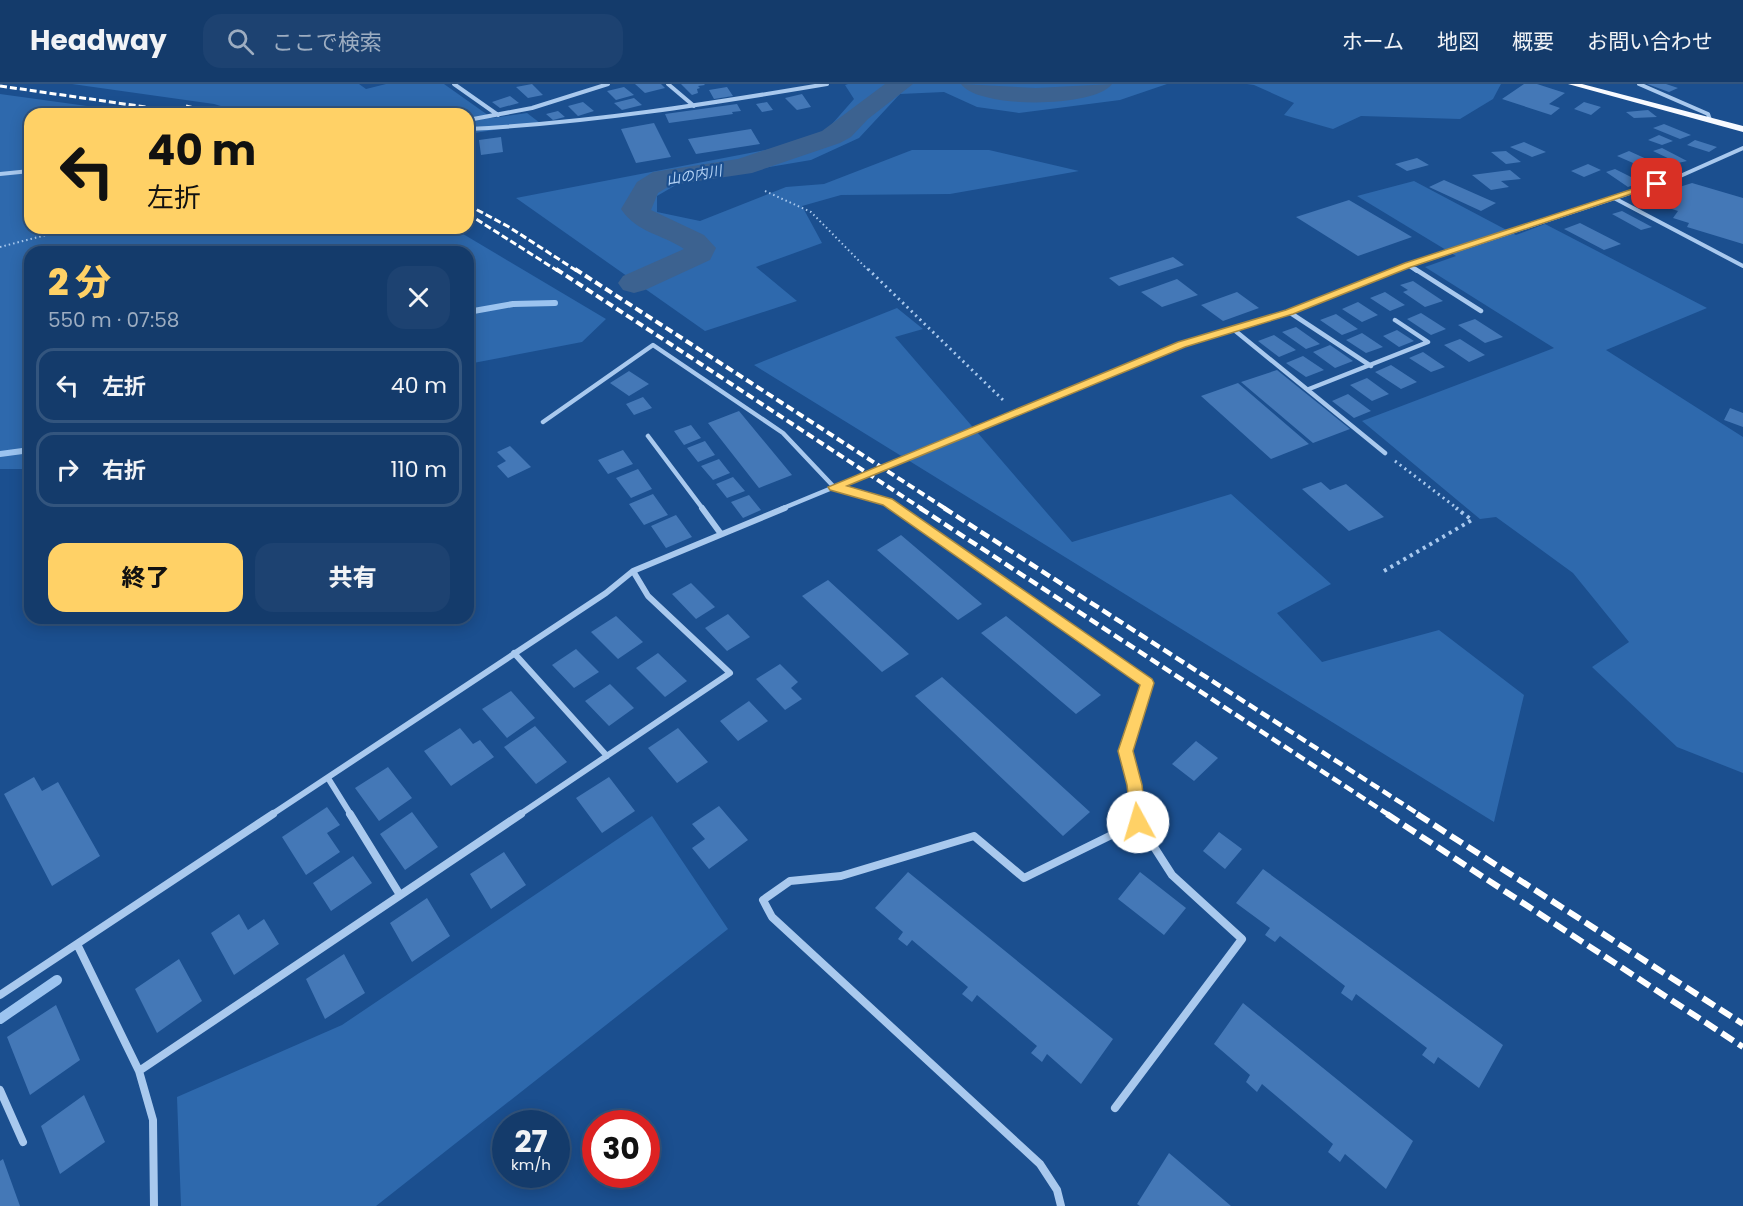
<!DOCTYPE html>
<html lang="ja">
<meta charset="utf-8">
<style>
body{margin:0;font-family:Poppins,"Noto Sans JP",sans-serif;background:#1d4271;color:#f1f3f6;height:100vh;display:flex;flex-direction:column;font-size:22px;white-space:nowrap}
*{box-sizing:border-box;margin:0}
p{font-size:20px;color:#9dadc1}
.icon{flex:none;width:33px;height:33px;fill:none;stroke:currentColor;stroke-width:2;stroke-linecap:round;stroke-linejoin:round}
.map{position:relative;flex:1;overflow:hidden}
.details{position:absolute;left:24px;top:162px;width:450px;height:378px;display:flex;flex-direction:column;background:#143b6b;border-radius:18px;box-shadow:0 3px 15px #0003,0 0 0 2px #33557e}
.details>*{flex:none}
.guide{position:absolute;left:24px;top:24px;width:450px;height:126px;border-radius:18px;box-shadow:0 3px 15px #0003,0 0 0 2px #33557e;background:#ffd166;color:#111;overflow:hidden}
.speed{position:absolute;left:492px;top:1026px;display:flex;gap:12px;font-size:30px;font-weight:700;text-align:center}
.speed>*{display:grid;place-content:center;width:78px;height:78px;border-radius:50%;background:#143b6b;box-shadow:0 3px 15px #0003,0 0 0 2px #33557e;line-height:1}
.speed small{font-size:15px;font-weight:400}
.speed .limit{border:9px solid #d22;background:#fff;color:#111}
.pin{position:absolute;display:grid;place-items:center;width:51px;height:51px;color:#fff;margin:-26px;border-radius:12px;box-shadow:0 3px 9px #0006}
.me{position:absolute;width:66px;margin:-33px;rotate:354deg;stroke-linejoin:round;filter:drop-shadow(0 0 4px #0008)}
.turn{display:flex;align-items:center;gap:21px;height:126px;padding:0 24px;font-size:27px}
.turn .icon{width:78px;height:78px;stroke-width:2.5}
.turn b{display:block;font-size:42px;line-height:51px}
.round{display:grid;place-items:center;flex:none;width:63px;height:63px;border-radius:18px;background:#1d4271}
.head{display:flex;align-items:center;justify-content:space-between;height:102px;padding:0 24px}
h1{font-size:36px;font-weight:800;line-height:45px;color:#ffd166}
.action{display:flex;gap:12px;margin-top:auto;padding:12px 24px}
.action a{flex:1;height:69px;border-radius:18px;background:#ffd166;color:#111;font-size:24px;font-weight:800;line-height:69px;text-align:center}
.action a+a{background:#1d4271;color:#f1f3f6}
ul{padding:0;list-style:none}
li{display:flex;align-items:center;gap:18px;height:75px;margin:0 12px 9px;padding:0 12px;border:3px solid #33557e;border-radius:18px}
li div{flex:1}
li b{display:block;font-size:22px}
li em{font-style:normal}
header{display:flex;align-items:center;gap:36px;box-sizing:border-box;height:84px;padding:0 30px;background:#143b6b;border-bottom:2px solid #33557e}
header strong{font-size:28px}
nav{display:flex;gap:33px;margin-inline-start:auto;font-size:21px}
.search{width:420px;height:54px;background:#1d4271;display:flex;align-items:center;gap:15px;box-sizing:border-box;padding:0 21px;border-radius:18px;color:#9dadc1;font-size:22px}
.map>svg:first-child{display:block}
</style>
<header>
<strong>Headway</strong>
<div class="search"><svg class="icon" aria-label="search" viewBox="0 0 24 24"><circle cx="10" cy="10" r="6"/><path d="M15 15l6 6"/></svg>ここで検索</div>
<nav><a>ホーム</a><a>地図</a><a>概要</a><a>お問い合わせ</a></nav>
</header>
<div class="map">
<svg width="1743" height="1122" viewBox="0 0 1743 1122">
<rect width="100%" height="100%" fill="#1b4f8f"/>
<!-- green -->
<path fill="#2e69ad" d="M72,0H359L366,5L386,0H444L492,34L527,29L540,39L468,50V30H247L214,20Z
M848,0H1167L1120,16L1019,29L977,23L944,8L900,10L859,54L811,76L681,98L657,112V128L700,137L786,103L824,100L912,66H989L1079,87L950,110L841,111L802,122L822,159L756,183L797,217L705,247L516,114L818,56L854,15L845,1Z
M1247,0H1501L1493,15L1460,35L1361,32L1333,45L1284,31L1294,19L1254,1Z
M0,10L145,30H30V144H453L606,235L582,258L468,280V168H30V385H0Z
M1414,97L1516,151L1545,140L1707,224L1606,266L1743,353V689L1677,663L1592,583L1629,558L1573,489L1496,433L1480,435L1362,337L1554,264L1425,183L1456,172L1357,112Z
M897,224L923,245L895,253L1072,458L1231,410L1331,500L1277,529L1322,578L1439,546L1524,611L1494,738L754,281Z
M652,732L728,845L376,1122H181L177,1013L342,941Z"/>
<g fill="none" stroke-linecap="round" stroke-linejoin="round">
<!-- stream-far1 -->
<path stroke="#9cc4f0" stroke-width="6" d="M468,228L513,220L555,219
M0,370L30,366"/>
<!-- stream -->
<path stroke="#9cc4f0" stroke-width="10" d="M0,935L57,896"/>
<!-- river -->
<path fill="#3c6290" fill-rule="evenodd" d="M885,0H913L868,35L851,53L840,59L752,89L671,101L658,109L651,126L704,151L716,164L710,176L645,206L634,209L623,206L618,199L623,192L684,165C662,150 637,149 621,125L637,98L653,88L738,75L822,47Z
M961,0L1036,4L1112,0C1095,24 978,25 961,0Z"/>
</g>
<!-- building -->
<path fill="#4478b7" d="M532,0L543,11L528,14L516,3Z
M635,0H661L665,4L645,9Z
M681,0H704L705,1L698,2L700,4L697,5L698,9L692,11Z
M1524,0H1537L1565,9L1549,20L1560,24L1551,31L1502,15Z
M1647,0H1666L1678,4L1669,8Z
M624,3L634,11L616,16L607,7Z
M727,3L733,12L714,15L709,6Z
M802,10L811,23L797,26L785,14Z
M510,12L519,19L500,24L492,18Z
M634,14L642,21L622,26L614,19Z
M583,18L594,27L578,32L568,22Z
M767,18L773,26L762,28L756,20Z
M1584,18L1601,23L1591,31L1574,25Z
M737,20L741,27L732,28L733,30L669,39L665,30Z
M1648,26L1657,33L1634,34L1626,28Z
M558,27L565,33L553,36L546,30Z
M654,39L671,73L636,79L621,45Z
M1664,40L1691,51L1680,55L1653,44Z
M751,45L760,60L696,70L688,55Z
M1659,51L1673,57L1662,61L1648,56Z
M501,53L503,68L481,71L479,56Z
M1695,56L1717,63L1709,68L1687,61Z
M1524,58L1546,68L1532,73L1510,63Z
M1662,64L1687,77L1678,79L1653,67Z
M1506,67L1521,78L1506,80L1491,68Z
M1629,67L1651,77L1640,82L1617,72Z
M1417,74L1429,81L1407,87L1395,80Z
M1588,80L1601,86L1584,93L1571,87Z
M1615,85L1641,98L1628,103L1606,88Z
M1510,86L1521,95L1501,97L1509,103L1491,106L1472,91Z
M1444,96L1496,119L1481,127L1429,103Z
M1692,99L1743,114V160L1687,143L1689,139L1673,134L1678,127L1660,121L1670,106Z
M1349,116L1412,153L1358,172L1296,133Z
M1622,127L1652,143L1641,146L1612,130Z
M1580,139L1621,160L1604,166L1564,145Z
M1173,173L1184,181L1119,202L1109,194Z
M1177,195L1198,211L1162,223L1141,208Z
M1413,197L1443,217L1425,223L1403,208L1408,206L1400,201Z
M1237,208L1259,224L1223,237L1201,221Z
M1385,208L1405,221L1390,227L1370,214Z
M1358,218L1378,231L1362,238L1342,225Z
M1421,229L1446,245L1431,251L1407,235Z
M1336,230L1358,245L1342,251L1320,236Z
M1475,235L1503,253L1485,259L1458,241Z
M1296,243L1320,260L1306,265L1282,248Z
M1397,246L1414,257L1399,263L1383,252Z
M1362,249L1383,263L1366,269L1346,256Z
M1274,251L1296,266L1279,273L1258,257Z
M1460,255L1485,271L1469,278L1444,261Z
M1330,261L1353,277L1335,284L1313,268Z
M1423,268L1445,283L1431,288L1409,274Z
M1303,272L1324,286L1306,293L1286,279Z
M1391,281L1417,298L1401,305L1375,288Z
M1277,286L1350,345L1313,359L1241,298Z
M629,287L649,300L629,312L610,299Z
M1367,294L1389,310L1372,317L1350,301Z
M1238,299L1309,360L1271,375L1201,312Z
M1348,310L1371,327L1354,334L1332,317Z
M643,313L652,324L634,331L626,320Z
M1730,324L1743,329V343L1724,336Z
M739,327L792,391L759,404L708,339Z
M691,341L701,354L684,361L674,347Z
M705,357L715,371L698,378L687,364Z
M510,362L531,383L508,394L497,382L506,377L497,368Z
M623,366L633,380L608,390L598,376Z
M719,375L730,389L713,396L701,382Z
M638,385L652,405L631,414L616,394Z
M733,393L745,407L727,414L716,400Z
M1321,398L1330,406L1346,400L1384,433L1349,447L1302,405Z
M653,410L668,431L644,441L629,420Z
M749,411L761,426L743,434L731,418Z
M676,431L692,453L666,464L651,442Z
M901,451L982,520L958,536L877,466Z
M828,496L909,570L882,588L802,512Z
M691,499L715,523L696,535L672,510Z
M728,530L750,553L727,567L705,544Z
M616,532L643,558L618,575L591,548Z
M1006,532L1101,611L1076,630L981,549Z
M576,565L599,588L574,604L552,581Z
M658,569L687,597L665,613L636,584Z
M780,580L798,598L791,604L802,615L785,626L756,595Z
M942,593L1090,728L1063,752L915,612Z
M610,600L634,624L609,642L585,617Z
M511,607L535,634L507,654L482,625Z
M749,617L768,637L738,657L720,637Z
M535,642L567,678L536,700L504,663Z
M460,644L473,660L480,656L494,673L451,702L424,667Z
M678,644L708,678L677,699L648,664Z
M1196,657L1218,674L1194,697L1172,680Z
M388,683L412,714L379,737L355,704Z
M34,693L42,707L58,698L100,772L52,802L4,710Z
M609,693L635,727L602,749L576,714Z
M719,722L748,756L709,785L692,764L705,755L692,740Z
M327,723L340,741L327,749L340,768L306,791L282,753Z
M412,728L438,763L405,786L380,750Z
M1219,748L1242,765L1225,785L1203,767Z
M504,768L526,801L491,825L470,790Z
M353,772L372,799L331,827L313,799Z
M1263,785L1503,961L1479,1004L1438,973L1434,980L1422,971L1427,964L1356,910L1352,917L1341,909L1345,902L1280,852L1275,858L1265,851L1270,844L1236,819Z
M908,788L1113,955L1081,1000L1047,970L1042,978L1031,969L1037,962L977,911L972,918L962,910L968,903L912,856L907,862L898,855L903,848L875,824Z
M1140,788L1186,824L1164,851L1118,815Z
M427,814L450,852L412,878L390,839Z
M239,830L248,846L264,835L279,860L234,891L211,849Z
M344,870L365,909L325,935L306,895Z
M179,875L202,917L157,949L135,905Z
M1243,919L1413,1057L1386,1105L1345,1070L1340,1078L1328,1068L1333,1060L1262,1000L1257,1008L1246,998L1250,991L1214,960Z
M56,921L80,976L30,1011L7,953Z
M84,1011L105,1058L60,1090L41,1042Z
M1169,1069L1231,1122H1140L1137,1120Z
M3,1075L20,1122H0V1077Z"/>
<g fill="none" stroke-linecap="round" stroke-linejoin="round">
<!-- path-far2 -->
<path stroke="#a9c9ee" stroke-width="2" stroke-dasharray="1.5 3" stroke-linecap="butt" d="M765,107L811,128L869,187
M0,163L73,144"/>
<!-- path-far1 -->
<path stroke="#a9c9ee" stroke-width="3" stroke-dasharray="2 4" stroke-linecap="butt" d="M868,185L1004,317
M1395,377L1458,425"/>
<!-- path -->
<path stroke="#a9c9ee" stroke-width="4" stroke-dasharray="3 4.5" stroke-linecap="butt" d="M1384,487L1472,436L1456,424"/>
<!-- minor-far3 -->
<path stroke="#a9c9ee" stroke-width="4" d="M454,0L498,31
M668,0L694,22
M1639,0L1708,30L1710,36
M468,36L532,24L608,0
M468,45C589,39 708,20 827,0
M0,90L30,87
M1614,114L1743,182
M1408,181L1417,187
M1393,187L1678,93L1743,64"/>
<!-- minor-far2 -->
<path stroke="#a9c9ee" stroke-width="4.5" d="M1415,185L1481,227
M1289,228L1371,282
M1233,245L1385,369
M1309,305L1428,258L1395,236
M543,338L653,261L783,349L834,403L888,418L899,425
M648,352L703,425
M781,425L1181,260L1289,228L1397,185"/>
<!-- minor-far1 -->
<path stroke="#a9c9ee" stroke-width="6" d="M702,424L721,450
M897,424L1147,599L1126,667L1135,701L1137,731
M514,569L607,672
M328,694L351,731
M271,731L606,509L633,487L785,424
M519,731L730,589L648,512L633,487"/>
<!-- minor -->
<path stroke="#a9c9ee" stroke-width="8" d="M350,730L400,811
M77,860L139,987L153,1036L154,1122
M0,911L273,730
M139,987L521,730
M0,1006L23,1058
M1115,1024L1242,855L1172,791L1138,738
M1061,1122L1057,1106L1040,1080L772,833L763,816L790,797L841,792L974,752L1024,794L1138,738L1137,730"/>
<!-- trunk -->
<path fill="#f8faff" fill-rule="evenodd" d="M1568,0H1582L1743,42V48Z"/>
<!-- rail-far3 -->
<path stroke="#fff" stroke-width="3" stroke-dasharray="7 3" stroke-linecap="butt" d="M0,2L194,30
M186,22L220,30
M468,121L509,143L577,187
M468,130L558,187"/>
<!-- rail-far2 -->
<path stroke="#fff" stroke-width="4" stroke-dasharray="8 4" stroke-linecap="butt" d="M556,185L922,425
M575,185L946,425"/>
<!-- rail-far1 -->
<path stroke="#fff" stroke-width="4.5" stroke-dasharray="10 4.5" stroke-linecap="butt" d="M920,424L1389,731
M944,424L1420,731"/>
<!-- rail -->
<path stroke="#fff" stroke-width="6" stroke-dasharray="14 6" stroke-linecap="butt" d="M1387,730L1743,963
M1417,730L1743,940"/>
</g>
<!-- route -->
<path fill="#ffd166" stroke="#a68842" stroke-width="1.5" d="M1654,98L1661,100L1411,183L1293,230L1185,263L847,402L892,415L1152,595L1154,599L1133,667L1142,701L1146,738L1144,743L1138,745L1133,743L1131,738L1127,701L1118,667L1140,601L883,421L830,406L828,403L1178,258L1286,226L1405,179Z"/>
<g text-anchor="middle" stroke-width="4.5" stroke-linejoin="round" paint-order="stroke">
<!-- far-water labels -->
<g font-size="14" font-style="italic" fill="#b5d3f5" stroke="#1b4f8f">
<text transform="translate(694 91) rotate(-10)" y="5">山の内川</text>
</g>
</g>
</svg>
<div class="speed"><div>27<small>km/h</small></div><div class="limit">30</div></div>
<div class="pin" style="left:1657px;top:100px;background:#d93025"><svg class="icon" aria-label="arrive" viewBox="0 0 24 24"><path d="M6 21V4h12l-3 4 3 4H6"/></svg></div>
<svg class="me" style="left:1138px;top:738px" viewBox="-20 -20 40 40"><circle r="19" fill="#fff"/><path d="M0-13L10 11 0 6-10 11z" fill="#ffd166"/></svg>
<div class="guide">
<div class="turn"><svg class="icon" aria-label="left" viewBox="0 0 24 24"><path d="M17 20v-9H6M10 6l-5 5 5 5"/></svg><div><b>40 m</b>左折</div></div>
</div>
<section class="details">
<div class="head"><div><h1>2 分</h1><p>550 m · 07:58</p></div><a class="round"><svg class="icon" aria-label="close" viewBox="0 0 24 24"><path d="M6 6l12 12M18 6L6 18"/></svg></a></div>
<ul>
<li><svg class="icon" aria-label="left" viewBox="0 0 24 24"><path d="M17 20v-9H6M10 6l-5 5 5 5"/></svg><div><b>左折</b></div><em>40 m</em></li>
<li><svg class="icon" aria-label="right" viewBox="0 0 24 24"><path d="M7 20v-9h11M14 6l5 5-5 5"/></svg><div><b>右折</b></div><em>110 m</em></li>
</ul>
<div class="action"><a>終了</a><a>共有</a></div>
</section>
</div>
